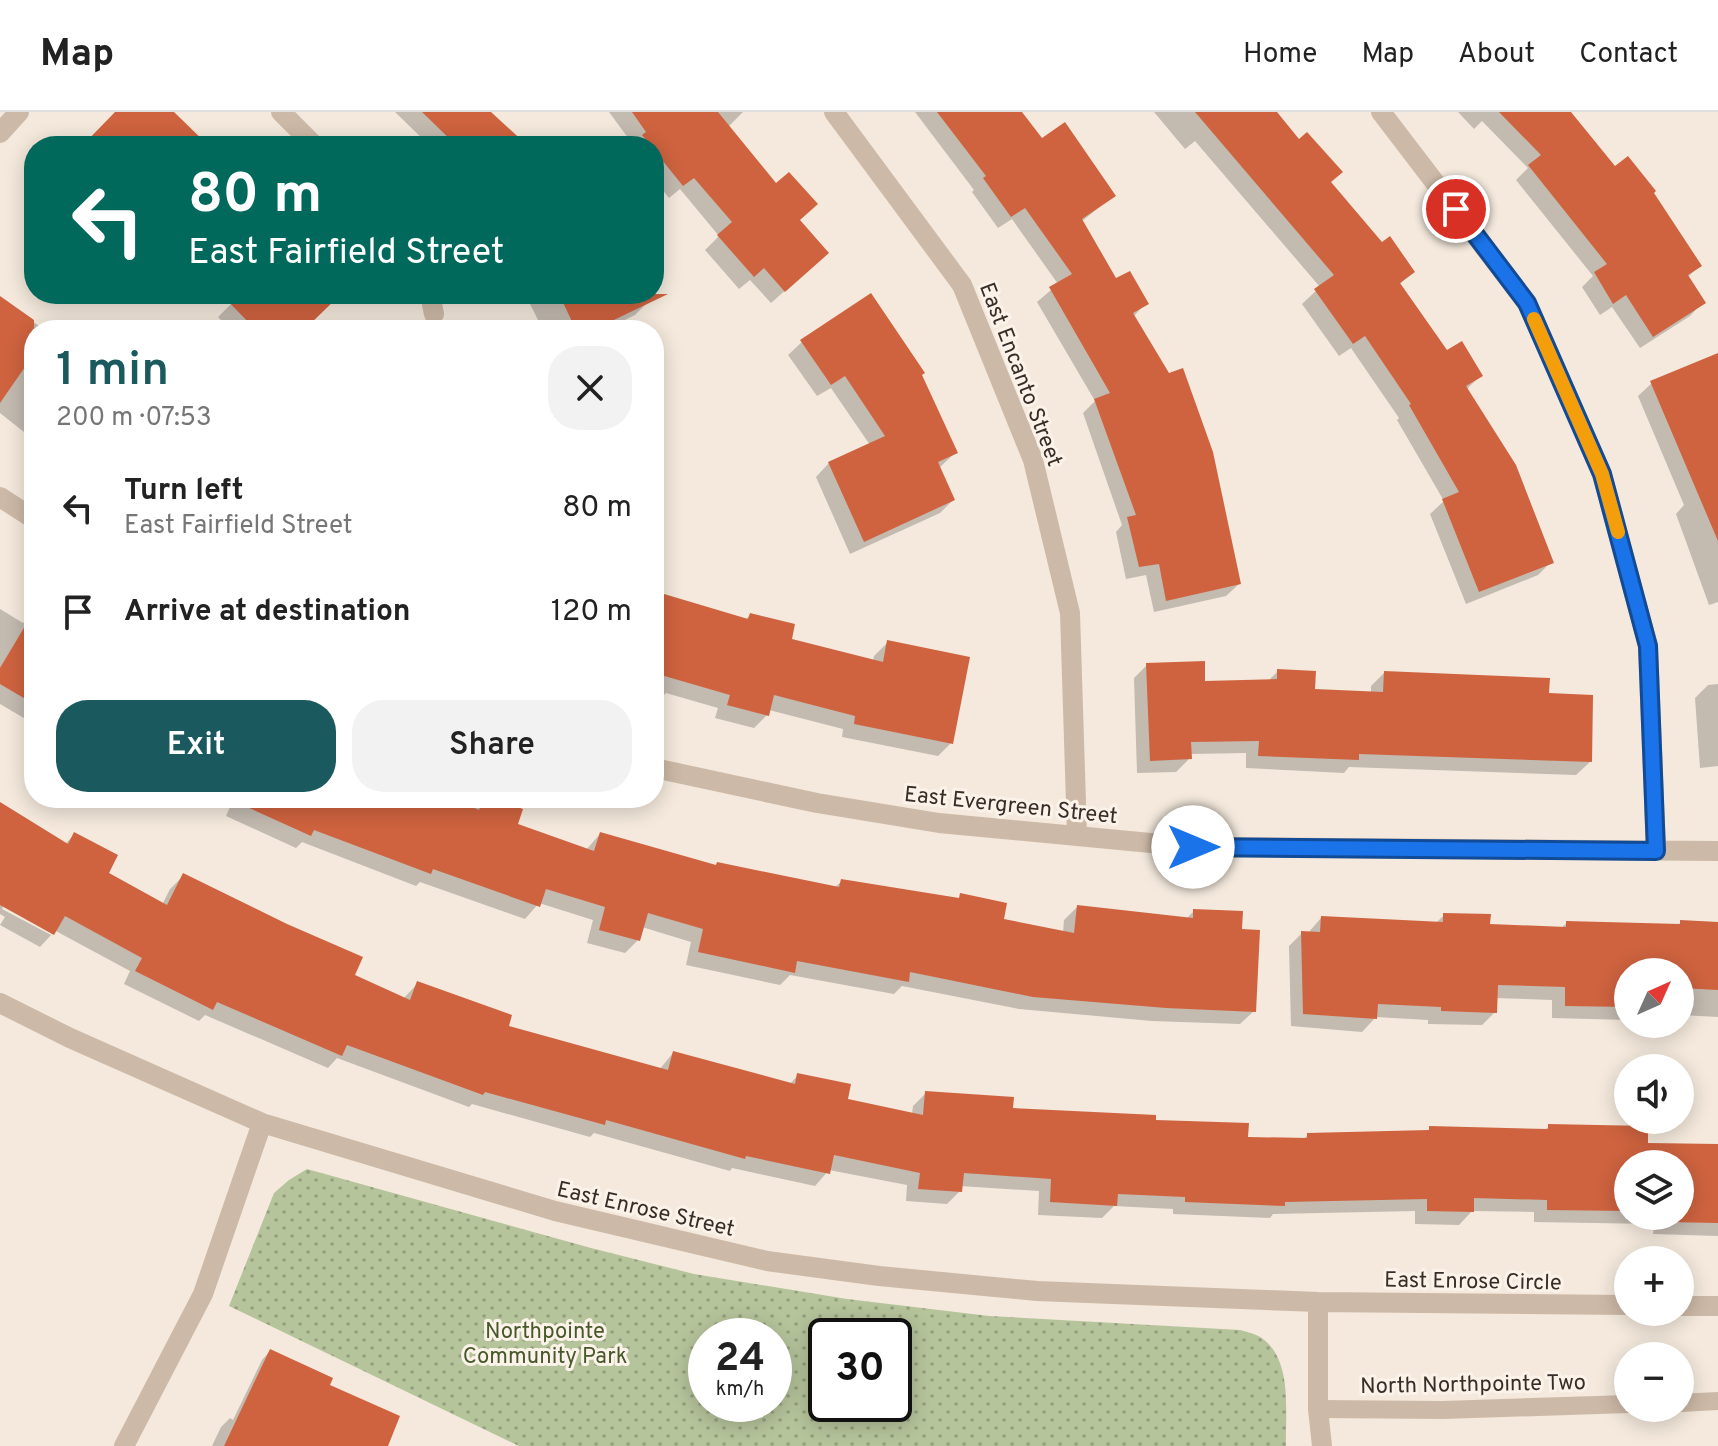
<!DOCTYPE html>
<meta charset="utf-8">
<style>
body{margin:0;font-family:Overpass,sans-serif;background:#f2f2f2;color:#222;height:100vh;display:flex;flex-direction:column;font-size:30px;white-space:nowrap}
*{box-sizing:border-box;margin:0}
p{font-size:26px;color:#767676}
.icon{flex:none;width:44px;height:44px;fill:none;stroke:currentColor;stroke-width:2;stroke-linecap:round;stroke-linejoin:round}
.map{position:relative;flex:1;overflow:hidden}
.drawer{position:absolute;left:24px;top:208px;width:640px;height:488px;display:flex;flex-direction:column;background:#fff;border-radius:32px;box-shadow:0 4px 20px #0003}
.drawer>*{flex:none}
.hud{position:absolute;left:24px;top:24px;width:640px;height:168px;border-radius:32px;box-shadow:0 4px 20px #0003;background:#00695c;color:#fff;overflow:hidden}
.needle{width:52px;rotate:45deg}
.buttons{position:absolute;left:1614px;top:846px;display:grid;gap:16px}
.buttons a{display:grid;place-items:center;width:80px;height:80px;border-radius:50%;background:#fff;box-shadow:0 4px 20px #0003;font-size:40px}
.speed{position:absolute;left:688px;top:1206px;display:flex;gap:16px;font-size:40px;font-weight:700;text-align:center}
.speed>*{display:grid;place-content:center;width:104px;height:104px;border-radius:50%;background:#fff;box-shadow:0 4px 20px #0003;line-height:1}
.speed small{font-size:20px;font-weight:400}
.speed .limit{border:4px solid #111;border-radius:12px;background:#fff;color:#111}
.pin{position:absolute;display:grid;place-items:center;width:68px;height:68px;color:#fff;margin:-34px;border:4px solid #fff;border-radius:50%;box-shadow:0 2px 8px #0007}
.me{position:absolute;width:88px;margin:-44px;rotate:90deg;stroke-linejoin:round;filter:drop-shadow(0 0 6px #0008)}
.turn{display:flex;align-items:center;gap:28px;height:168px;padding:0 32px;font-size:36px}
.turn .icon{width:104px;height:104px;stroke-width:2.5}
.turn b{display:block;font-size:56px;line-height:68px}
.round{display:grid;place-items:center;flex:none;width:84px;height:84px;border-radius:32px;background:#f2f2f2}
.head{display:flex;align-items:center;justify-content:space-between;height:136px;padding:0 32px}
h1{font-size:48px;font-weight:600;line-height:60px;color:#1a595e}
.primary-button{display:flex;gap:16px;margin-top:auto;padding:16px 32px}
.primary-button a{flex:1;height:92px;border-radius:32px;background:#1a595e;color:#fff;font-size:32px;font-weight:600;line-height:92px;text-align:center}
.primary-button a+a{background:#f2f2f2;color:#222}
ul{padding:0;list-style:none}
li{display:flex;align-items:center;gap:24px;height:104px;padding:0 32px}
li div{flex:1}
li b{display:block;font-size:30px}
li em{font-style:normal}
header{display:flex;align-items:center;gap:48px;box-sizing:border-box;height:112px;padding:0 40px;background:#fff;border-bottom:2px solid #e0e0e0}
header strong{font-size:38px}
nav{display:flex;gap:44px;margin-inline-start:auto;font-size:28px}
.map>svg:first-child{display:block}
</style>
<header>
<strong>Map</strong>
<nav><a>Home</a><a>Map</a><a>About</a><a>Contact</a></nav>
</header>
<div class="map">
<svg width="1718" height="1334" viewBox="0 0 1718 1334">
<defs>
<pattern id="park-dots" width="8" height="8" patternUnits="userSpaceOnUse" patternTransform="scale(2)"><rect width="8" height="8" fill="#b6c49b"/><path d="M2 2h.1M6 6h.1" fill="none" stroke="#95a07e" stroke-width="1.8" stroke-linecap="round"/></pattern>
</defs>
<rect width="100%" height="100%" fill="#f4e9dc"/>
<!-- park -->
<path fill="url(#park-dots)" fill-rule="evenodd" d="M307,1057L591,1136L694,1162L847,1187L989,1204L1240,1218C1247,1220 1257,1222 1263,1227C1293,1250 1285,1301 1286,1334H519L229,1194L274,1081L289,1068ZM706,1224H774V1292H706ZM894,1224V1292H826V1224Z"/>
<!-- shadow -->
<path fill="#0003" fill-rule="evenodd" d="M395,0H487L522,34H430Z
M609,0H743L728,15L798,108L813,154L771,191L750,168L739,177L705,138L719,124L680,77L669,86L654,67V34H634Z
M915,0H1019L1041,29L1113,84L1081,110L1116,169L1146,191L1133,205L1239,472L1226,484L1154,500L1146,463L1126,467L1116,420L1122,413L1083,301L1095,289L1037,190L1058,172L1012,107L998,116L972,80L974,78Z
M1154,0H1274L1329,71L1382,132L1412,160L1399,173L1446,240L1480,264L1466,278L1551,450L1538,463L1466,492L1430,402L1444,389L1397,308L1399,306L1351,236L1339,244L1302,192L1320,175L1195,29L1185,37Z
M1458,0H1569L1614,57L1651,81L1700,153L1687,166L1703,190L1690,204L1640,236L1612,195L1600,203L1582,175L1593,164L1516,68L1528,56L1482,9L1474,17Z
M224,182H322L301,218H230L218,205L232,191Z
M525,182H644L648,190L635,203L604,218H543Z
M0,187L45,218H34V328L0,301Z
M802,230L920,263L955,341L939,356L953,388L940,401L850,442L816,365L829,351L870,333L831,276L817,284L788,243Z
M1718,243V490L1709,493L1676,402L1684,393L1638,284L1652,271Z
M654,481L745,508L750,503L789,528L873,550L874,544L887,531L951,631L938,644L842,625L843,617L769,598L767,603L754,616L715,606L718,596L666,581L654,593Z
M0,497L23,511L34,500V612L0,592Z
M1147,553L1203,571L1268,569L1278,559L1313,579L1371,582V574L1384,561L1590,650L1576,663L1349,655L1344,661L1246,656V641L1189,642V647L1176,660L1137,661L1134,566Z
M1718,572V654L1700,656L1695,586L1708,573Z
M234,686H446L473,697L486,686L516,713L586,738L600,722L715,755L834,776L842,769L957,788L961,784L1002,808L1063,821L1064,808L1077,795L1186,807L1194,799L1240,819L1254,899L1240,912L1152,909L1019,897L902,874L894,882L790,863L780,873L686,853L691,830L642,815L638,828L625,841L587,831L593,808L539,791L525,807L420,770L416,774L302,730L296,736L226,704Z
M0,693L65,732L75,722L106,762L162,793L170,777L183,764L352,864L403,887L418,871L506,915L659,958L673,941L789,973L798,963L846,989L912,1002L913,994L926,981L1011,998L1153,1010L1246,1027L1302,1028L1308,1023L1427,1020L1430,1016L1544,1019L1549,1014L1646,1033L1718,1034V1124L1653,1122L1654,1112L1534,1110V1100L1472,1099L1459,1113L1415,1112V1099L1273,1102L1270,1106L1173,1102V1097L1114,1094L1102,1106L1038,1103L1039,1079L960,1074V1079L947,1092L906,1089L907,1073L829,1058L815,1074L732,1056L730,1059L594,1021L590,1025L472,992L469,995L337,946L328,956L205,903L199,909L124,872L130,859L54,818L51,823V819L4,793L2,797L51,823L40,835L0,813L5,805L0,802ZM1628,1052H1680V1104H1628Z
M1444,803L1488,814L1561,816L1567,811L1677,814L1681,810L1718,812V905L1680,903V860H1628V908L1552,906V888L1495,886V900L1482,913L1428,912V908L1376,905L1362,920L1291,914L1289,834L1302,821H1308L1321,806L1436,811Z
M270,1239L327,1274L385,1334H212L221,1315L230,1306L233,1308L262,1248Z"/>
<!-- building -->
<path fill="#cf633f" d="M115,0H174L209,34H82Z
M422,0H491L528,34H457Z
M632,0H718L776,71L789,60L818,92L800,108L829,141L785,180L764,156L754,165L717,123L732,110L694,66L683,74L654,38V34H651L642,23L646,20Z
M937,0H1022L1042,26L1065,10L1116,84L1082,107L1116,166L1130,159L1149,192L1133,201L1169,261L1183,256L1213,340L1241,472L1166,489L1159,452L1139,455L1127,405L1136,403L1094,287L1110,281L1049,175L1072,162L1025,96L1011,105L983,66L986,64Z
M1195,0H1277L1299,27L1307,20L1343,60L1331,70L1382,130L1390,124L1415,160L1400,171L1447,238L1462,229L1483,264L1466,274L1516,353L1554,451L1479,480L1442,387L1459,380L1409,293L1411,292L1365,224L1353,232L1314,177L1334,163Z
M1499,0H1571L1615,54L1628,44L1656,79L1654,81L1702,154L1688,163L1706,191L1653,225L1626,183L1613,192L1594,160L1607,152L1528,53L1541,43Z
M871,181L925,261L922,263L958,341L938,350L955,388L864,430L828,350L885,324L845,264L831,273L800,228Z
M221,182H341L304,218H256Z
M559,182H668L593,218H576Z
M0,184L34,208V242L0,291Z
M1718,241V429L1650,269Z
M654,479L748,507L750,501L795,512L792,527L883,550L887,528L970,545L953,632L854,612L855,604L774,583L769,604L727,593L730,583L654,561Z
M34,499V592L0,572V556Z
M1205,549V569L1277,567V557L1316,559L1315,577L1383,580L1384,559L1550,566L1549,581L1593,583L1592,650L1359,642V648L1258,644L1259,629L1191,630L1192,647L1150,649L1146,551Z
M227,686H452L479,698L484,686H492L523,697L518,712L594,739L600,720L716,753L717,750L839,775L841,767L959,786L960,781L1007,791L1004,807L1074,821L1077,793L1193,806V797L1243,799L1242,817L1260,818L1256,900L1166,896L1033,885L910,860L909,870L797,849L795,861L698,840L703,817L648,801L640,829L599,818L605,795L546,777L540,795L433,757L431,762L314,718L311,724Z
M0,690L68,732L74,720L118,743L109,761L167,793L183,761L287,812L363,845L355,863L410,888L417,869L512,903L509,914L668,958L673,939L795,972L797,961L851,972L848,987L923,1003L925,979L1014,985L1013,996L1156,1003V1008L1249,1011L1248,1025L1307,1026V1021L1429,1018V1014L1548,1017V1012L1648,1014V1031L1718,1032V1111L1666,1110V1104H1680V1052H1628V1099L1547,1098V1088L1474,1086V1100L1427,1099V1087L1285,1090V1094L1185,1090V1085L1118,1082L1117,1094L1050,1090L1051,1067L964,1061L962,1080L918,1077L920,1061L834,1043L830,1062L746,1044L745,1047L606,1008L605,1013L485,980L483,983L347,933L342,944L217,890L213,898L135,859L142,846L65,804L54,823L0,793Z
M1443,801L1491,802L1490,812L1566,815V809L1680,812V808L1718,810V878L1680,876V860H1628V895L1565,894V875L1498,873L1497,901L1441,899V895L1378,892L1377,907L1303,902L1301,819L1320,820L1321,804L1443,810Z
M270,1237L333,1266L330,1273L400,1304L388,1334H224Z"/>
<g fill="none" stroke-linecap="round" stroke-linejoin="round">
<!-- service -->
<path stroke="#cdb9a7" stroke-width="18" d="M1680,1291L1718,1289
M1318,1297L1443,1298L1628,1292"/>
<!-- minor -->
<path stroke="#cdb9a7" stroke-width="20" d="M281,0L315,34
M834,0L962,173L1033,348L1070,501L1077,723
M1381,0L1527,191L1602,362L1648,534L1656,739
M0,21L19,0
M430,182L434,202
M0,385L34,407
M654,656L817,691L939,711L1193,735L1718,739
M0,891L70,926L262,1011L555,1099L767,1149L879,1164L1037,1179L1318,1190L1628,1193
M1318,1190V1297L1322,1334
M1680,1194H1718
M124,1334L203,1182L262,1011"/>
</g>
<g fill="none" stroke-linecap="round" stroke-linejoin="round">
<defs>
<path id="route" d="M1193,735L1656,739L1648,534L1602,362L1527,191L1456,97"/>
</defs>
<!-- route casing -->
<use href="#route" stroke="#114b97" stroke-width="20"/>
<!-- route -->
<use href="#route" stroke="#1a73e8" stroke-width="14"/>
<!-- slow -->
<path stroke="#f59e0b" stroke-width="14" d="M1534,207L1602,362L1618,420"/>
</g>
<g text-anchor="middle" stroke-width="6" stroke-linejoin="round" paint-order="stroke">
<!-- street labels -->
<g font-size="22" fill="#392d28" stroke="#fbf3e9">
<text transform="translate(1022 262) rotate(69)" y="8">East Encanto Street</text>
<text transform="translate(1011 692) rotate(6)" y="8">East Evergreen Street</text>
<text transform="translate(646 1096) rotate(13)" y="8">East Enrose Street</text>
<text transform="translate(1473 1168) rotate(1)" y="8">East Enrose Circle</text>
<text transform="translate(1473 1271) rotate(-1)" y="8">North Northpointe Two</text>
</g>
<!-- park labels -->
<g font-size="22" fill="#47592a" stroke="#fbf3e9">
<text x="545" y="1226">Northpointe<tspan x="545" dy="25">Community Park</tspan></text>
</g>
</g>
</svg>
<div class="buttons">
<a><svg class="needle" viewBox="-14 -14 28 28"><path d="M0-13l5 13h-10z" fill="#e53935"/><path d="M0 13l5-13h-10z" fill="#767676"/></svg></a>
<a><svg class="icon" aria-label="sound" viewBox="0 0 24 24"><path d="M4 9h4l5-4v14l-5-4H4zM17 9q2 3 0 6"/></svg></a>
<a><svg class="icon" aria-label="layers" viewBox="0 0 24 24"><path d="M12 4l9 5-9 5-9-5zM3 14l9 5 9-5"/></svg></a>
<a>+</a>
<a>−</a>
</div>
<div class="speed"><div>24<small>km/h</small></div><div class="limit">30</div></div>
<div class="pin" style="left:1456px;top:97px;background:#d93025"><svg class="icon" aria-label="arrive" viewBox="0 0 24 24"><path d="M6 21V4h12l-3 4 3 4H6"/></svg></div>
<svg class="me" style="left:1193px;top:735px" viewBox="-20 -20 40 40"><circle r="19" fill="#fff"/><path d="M0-13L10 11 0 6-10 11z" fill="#1a73e8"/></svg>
<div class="hud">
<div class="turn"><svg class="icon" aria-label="left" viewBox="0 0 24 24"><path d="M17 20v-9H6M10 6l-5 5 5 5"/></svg><div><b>80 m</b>East Fairfield Street</div></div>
</div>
<section class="drawer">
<div class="head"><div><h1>1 min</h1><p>200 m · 07:53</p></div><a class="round"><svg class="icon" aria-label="close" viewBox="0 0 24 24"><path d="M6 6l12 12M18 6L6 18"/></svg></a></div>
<ul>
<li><svg class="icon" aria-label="left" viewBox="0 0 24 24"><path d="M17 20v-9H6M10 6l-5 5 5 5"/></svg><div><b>Turn left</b><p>East Fairfield Street</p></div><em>80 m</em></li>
<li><svg class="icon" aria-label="arrive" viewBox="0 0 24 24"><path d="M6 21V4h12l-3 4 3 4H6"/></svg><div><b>Arrive at destination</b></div><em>120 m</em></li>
</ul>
<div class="primary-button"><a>Exit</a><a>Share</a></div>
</section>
</div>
